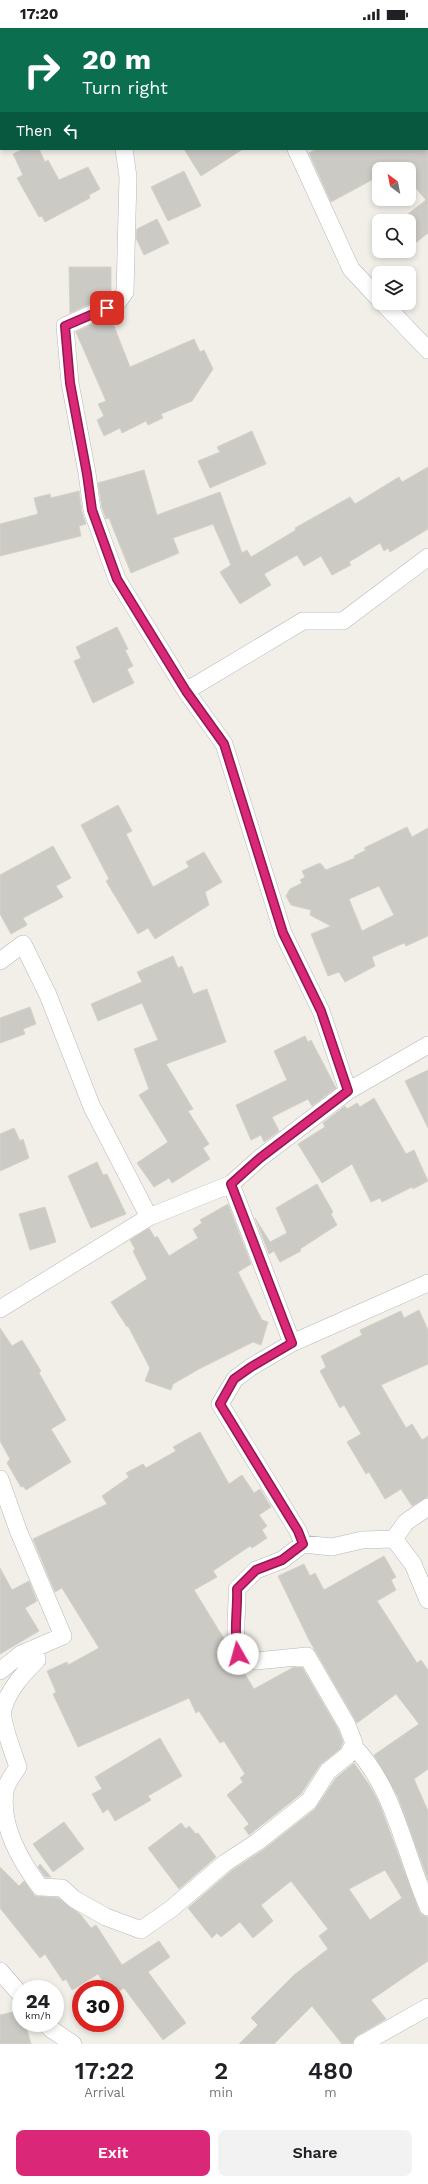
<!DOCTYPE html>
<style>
body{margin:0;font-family:"Work Sans",sans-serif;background:#f2f2f2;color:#202124;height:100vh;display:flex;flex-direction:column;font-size:15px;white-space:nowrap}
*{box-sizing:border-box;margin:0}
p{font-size:13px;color:#757577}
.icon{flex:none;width:22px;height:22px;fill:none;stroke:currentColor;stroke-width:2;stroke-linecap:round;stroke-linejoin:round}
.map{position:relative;height:2016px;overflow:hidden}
.details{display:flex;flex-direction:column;background:#fff;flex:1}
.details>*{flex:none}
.guide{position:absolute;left:0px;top:0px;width:428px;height:122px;box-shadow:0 2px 6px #0003;background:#0b6e4f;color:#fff;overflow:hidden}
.needle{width:26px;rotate:328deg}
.controls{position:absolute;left:372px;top:134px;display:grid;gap:8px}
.controls a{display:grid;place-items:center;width:44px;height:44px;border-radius:8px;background:#fff;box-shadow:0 2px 6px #0003;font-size:20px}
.speed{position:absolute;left:12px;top:1952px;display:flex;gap:8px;font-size:20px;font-weight:700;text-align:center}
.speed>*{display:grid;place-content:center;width:52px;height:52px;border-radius:50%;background:#fff;box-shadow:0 2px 6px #0003;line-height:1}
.speed small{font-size:10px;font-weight:400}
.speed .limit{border:6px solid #d22;background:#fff;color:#111}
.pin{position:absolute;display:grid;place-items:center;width:34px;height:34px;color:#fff;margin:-17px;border-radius:8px;box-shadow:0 2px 6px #0006}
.me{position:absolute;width:44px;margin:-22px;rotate:353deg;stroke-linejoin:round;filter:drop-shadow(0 0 3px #0008)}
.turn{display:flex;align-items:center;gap:14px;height:84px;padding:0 16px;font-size:18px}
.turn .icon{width:52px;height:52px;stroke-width:2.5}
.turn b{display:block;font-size:28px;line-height:34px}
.then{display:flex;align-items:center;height:38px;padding:0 16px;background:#0003;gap:8px;font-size:15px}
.eta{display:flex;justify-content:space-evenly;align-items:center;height:68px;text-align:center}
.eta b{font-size:24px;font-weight:600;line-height:28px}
.primary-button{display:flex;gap:8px;margin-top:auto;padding:8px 16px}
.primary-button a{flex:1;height:46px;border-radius:8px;background:#db2777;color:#fff;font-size:16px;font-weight:600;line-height:46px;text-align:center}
.primary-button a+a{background:#f2f2f2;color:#202124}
.status{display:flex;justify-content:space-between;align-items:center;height:28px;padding:0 20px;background:#fff;direction:ltr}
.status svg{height:11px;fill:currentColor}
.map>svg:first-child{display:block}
</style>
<div class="status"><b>17:20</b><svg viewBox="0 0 49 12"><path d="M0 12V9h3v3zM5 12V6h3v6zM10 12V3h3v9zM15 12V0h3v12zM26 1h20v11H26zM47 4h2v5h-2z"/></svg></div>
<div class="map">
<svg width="428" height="2016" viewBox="0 0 428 2016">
<rect width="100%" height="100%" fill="#f1efe8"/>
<!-- building -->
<path fill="#cccac5" stroke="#d6d1c6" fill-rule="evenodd" d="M23,121H39L45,134L48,132L59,152L88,139L100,161L89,167L90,170L45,194L42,188L39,189L17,150L23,147L13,126Z
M184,121H243L201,148Z
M317,121H428V205L409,220V193H399L426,172L409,152V141H400L398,138L393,141H379V148L331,174L309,125Z
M184,143L201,178L168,193L151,159Z
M157,191L169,215L144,227L136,210L137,201Z
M69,239H111V266L70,285Z
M110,288L130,339L194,311L200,324L204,322L213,341L192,373L161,386L163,390L148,397L146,393L122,405L120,400L104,408L97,392L104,388L98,376L106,373L76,304Z
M252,403L266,436L210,460L198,433L220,424L217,419Z
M428,439V501L390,524L388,520L384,523L380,515L349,534L351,537L332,547L321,528L304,538L297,527L264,546L271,557L240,576L220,544L231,537L213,496L173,510L179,525L131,545L109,490L106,491L102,480L98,455L144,442L157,487L220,464L242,525L247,522L251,529L296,502L295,500L350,469L355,476L399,449L402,454Z
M79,463L82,484L86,496L79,498L81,508L0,528V496L38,486L34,470L50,466L51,470Z
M117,599L128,621L125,622L133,638L127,641L134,655L93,675L74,633L81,630L76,619Z
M118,777L132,803L126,806L153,859L189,839L186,834L204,824L222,854L205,864L209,877L155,911L148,900L138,906L106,853L109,851L81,797Z
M407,799L412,809L428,800V908L406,918L404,915L372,929L375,938L345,954L339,944L328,948L311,906L331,898L310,887L311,882L291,877L286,868L290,861L302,855L300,852L305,849L302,843L320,835L326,842L355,830L354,828L366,822L364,820ZM379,858L394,887L362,903L349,871Z
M53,818L71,850L56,858L63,869L23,890L27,897L11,906L0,886V847Z
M173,928L178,940L182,938L193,966L207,961L226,1014L166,1036L193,1081L188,1083L209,1116L203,1120L210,1131L172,1155L169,1150L154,1159L137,1135L168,1114L139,1067L149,1061L134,1021L158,1012L142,975L98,993L91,976L142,954L137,944Z
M30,979L36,996L23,1001L25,1006L0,1015V990Z
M305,1008L308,1014L311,1012L336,1060L312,1078L308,1071L272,1089L279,1103L264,1114L261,1107L251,1112L236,1077L287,1052L274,1023Z
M428,1042V1100L405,1053Z
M374,1070L406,1126L414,1122L428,1153L413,1161L412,1159L382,1174L380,1170L371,1174L352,1136L322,1155L298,1116L325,1099L323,1095L345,1078L347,1081L357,1075L360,1079Z
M14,1100L20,1113L23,1111L29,1130L0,1143V1106Z
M97,1134L103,1147L107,1146L126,1186L91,1200L68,1148Z
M317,1156L333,1184L331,1186L337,1197L300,1221L301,1223L280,1234L274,1223L269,1226L255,1190L270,1214L287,1205L276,1180Z
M228,1176L251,1236L238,1244L262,1292L268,1294L261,1317L253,1314L199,1341L173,1356L171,1362L145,1353L150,1340L128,1298L127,1299L111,1274L147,1251L133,1223L135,1221L130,1212L149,1200L155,1210L157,1208L169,1228L198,1210L193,1201L202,1195L200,1192Z
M45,1179L56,1214L30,1222L19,1186Z
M419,1282L428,1302V1336L381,1357L406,1400L412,1396L422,1412L428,1408V1469L412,1478L401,1461L385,1471L369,1444L366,1446L347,1414L361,1406L344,1377L340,1380L320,1343L326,1339L321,1328L362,1307L360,1302L401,1283L404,1290Z
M0,1300L12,1318L22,1312L41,1343L39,1345L66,1392L51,1401L71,1434L26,1462L23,1458L21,1459L7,1435L10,1431L0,1413Z
M200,1404L229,1456L242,1447L254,1465L260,1461L271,1479L259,1487L267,1498L262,1502L267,1510L252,1520L250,1518L213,1543L217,1549L194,1562L226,1614L230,1632L240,1638L254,1661L294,1639H302L338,1701L343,1714L340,1721L320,1737L301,1766L249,1807L244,1800L249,1796L227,1767L243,1754L240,1750L245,1746L224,1713L220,1715L199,1683L196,1685L189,1670L78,1719L53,1666L56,1664L47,1643L67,1634L68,1637L99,1620L62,1560L55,1564L33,1511L107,1476L102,1468L129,1449L126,1445L143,1436L146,1440L176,1423L173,1419Z
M384,1528L396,1549L391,1552L396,1562L377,1573L417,1635L421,1632L428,1642V1741L414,1751L428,1783V1852L398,1769L374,1727L419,1696L396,1666L357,1695L309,1612L278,1548L304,1536L310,1548L315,1545L324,1562Z
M0,1540L12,1562L29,1553L37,1573L25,1580L39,1603L0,1626Z
M160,1710L182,1748L148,1768L151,1772L115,1793L108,1781L103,1785L92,1766L102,1761L95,1749Z
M354,1735L370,1758L380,1777L419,1883L422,1887L428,1889V1933L371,1972L386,1991L357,2008L352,2016H342L312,1978L274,2016H239L258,1997L251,1990L294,1947L328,1921L319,1908L328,1901L291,1853L261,1877L273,1893L253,1910L240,1894L221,1909L217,1905L212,1910L188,1880L231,1843L263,1822L315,1781L336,1750ZM385,1842L402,1870L370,1892L349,1861Z
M64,1794L84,1821L53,1844L33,1816Z
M181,1795L186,1801L189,1798L196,1806L198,1805L216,1829L179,1861L148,1820Z
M40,1836L51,1849H45L38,1839Z
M0,1839L19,1858L24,1853L35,1868L58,1870L80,1886L91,1900L96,1897L122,1937L159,1913L170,1929L148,1944L186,1995L163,2012L124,1960L115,1965V1961H108L98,1946L72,1962L66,1951L63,1953L45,1926L40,1930L0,1880Z
M21,1982V1995H25L31,2016H0V1987Z"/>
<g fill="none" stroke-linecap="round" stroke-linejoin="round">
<defs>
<path id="street" d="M231,0L232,1
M394,1L396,0
M0,72L1,71
M124,121L128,149L125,264L118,274L65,298L70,355L87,445L92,482L117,551L186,663L224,716L283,905L321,983L348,1063
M296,121L351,241L379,271
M383,275L428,322
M186,663L303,593H343L428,529
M0,933L23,916L48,967L92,1079L149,1189
M231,1156L292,1315
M0,1281L149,1189L231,1156L260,1130L348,1063L428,1017
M0,1451L18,1502L63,1608L21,1626L0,1643
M394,1511L406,1494L428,1479
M303,1516L332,1519L362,1512L394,1511L413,1536L428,1572
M35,1620L37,1632C23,1646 9,1661 3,1681C0,1691 14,1727 18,1739C14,1746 6,1755 5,1763C0,1798 20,1832 40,1859L62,1860L74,1871L106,1889L141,1902L171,1881L225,1835L257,1814L309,1773L328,1743L348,1727L354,1715L347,1697L307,1628L256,1633L238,1626C233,1605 238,1582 237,1561L256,1542L282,1532L303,1516L298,1503L220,1376L235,1351L251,1339L292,1315L428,1255
M353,1718C394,1758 405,1827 428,1879
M0,1943L21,1967
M45,1995L51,2001L73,2016
M362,2016L428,1979"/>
</defs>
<!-- street casing -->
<use href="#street" stroke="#b5b8bc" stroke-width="18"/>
<!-- street -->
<use href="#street" stroke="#fff" stroke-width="17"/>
</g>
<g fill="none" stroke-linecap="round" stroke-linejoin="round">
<defs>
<path id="route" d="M107,280L65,298L70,355L87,446L92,482L117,551L186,663L224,716L283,905L321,983L348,1063L260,1130L231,1156L292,1315L251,1339L234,1351L220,1376L298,1503L303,1516L282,1532L256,1542L237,1561C238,1582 233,1605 238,1626"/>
</defs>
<!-- route casing -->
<use href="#route" stroke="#8e194d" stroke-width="10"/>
<!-- route -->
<use href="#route" stroke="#db2777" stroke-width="7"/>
</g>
</svg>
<div class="controls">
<a><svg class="needle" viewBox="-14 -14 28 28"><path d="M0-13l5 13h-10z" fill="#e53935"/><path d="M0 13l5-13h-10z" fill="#757577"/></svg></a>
<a><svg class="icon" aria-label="search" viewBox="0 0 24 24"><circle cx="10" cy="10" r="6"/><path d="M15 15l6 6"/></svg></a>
<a><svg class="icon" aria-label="layers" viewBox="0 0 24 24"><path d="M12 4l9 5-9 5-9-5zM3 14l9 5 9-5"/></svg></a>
</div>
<div class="speed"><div>24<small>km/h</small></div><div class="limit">30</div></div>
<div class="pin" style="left:107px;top:280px;background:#d93025"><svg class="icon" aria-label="arrive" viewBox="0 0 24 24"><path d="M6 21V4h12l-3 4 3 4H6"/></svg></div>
<svg class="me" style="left:238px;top:1626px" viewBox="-20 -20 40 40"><circle r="19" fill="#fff"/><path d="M0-13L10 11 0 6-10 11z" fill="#db2777"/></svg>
<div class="guide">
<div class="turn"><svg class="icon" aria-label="right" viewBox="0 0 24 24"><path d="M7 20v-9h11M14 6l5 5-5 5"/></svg><div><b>20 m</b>Turn right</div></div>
<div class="then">Then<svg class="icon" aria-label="left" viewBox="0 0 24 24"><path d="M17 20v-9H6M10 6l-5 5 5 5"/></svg></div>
</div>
</div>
<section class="details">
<div class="eta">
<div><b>17:22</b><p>Arrival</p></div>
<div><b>2</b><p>min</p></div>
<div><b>480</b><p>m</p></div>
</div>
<div class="primary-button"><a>Exit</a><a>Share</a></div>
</section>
